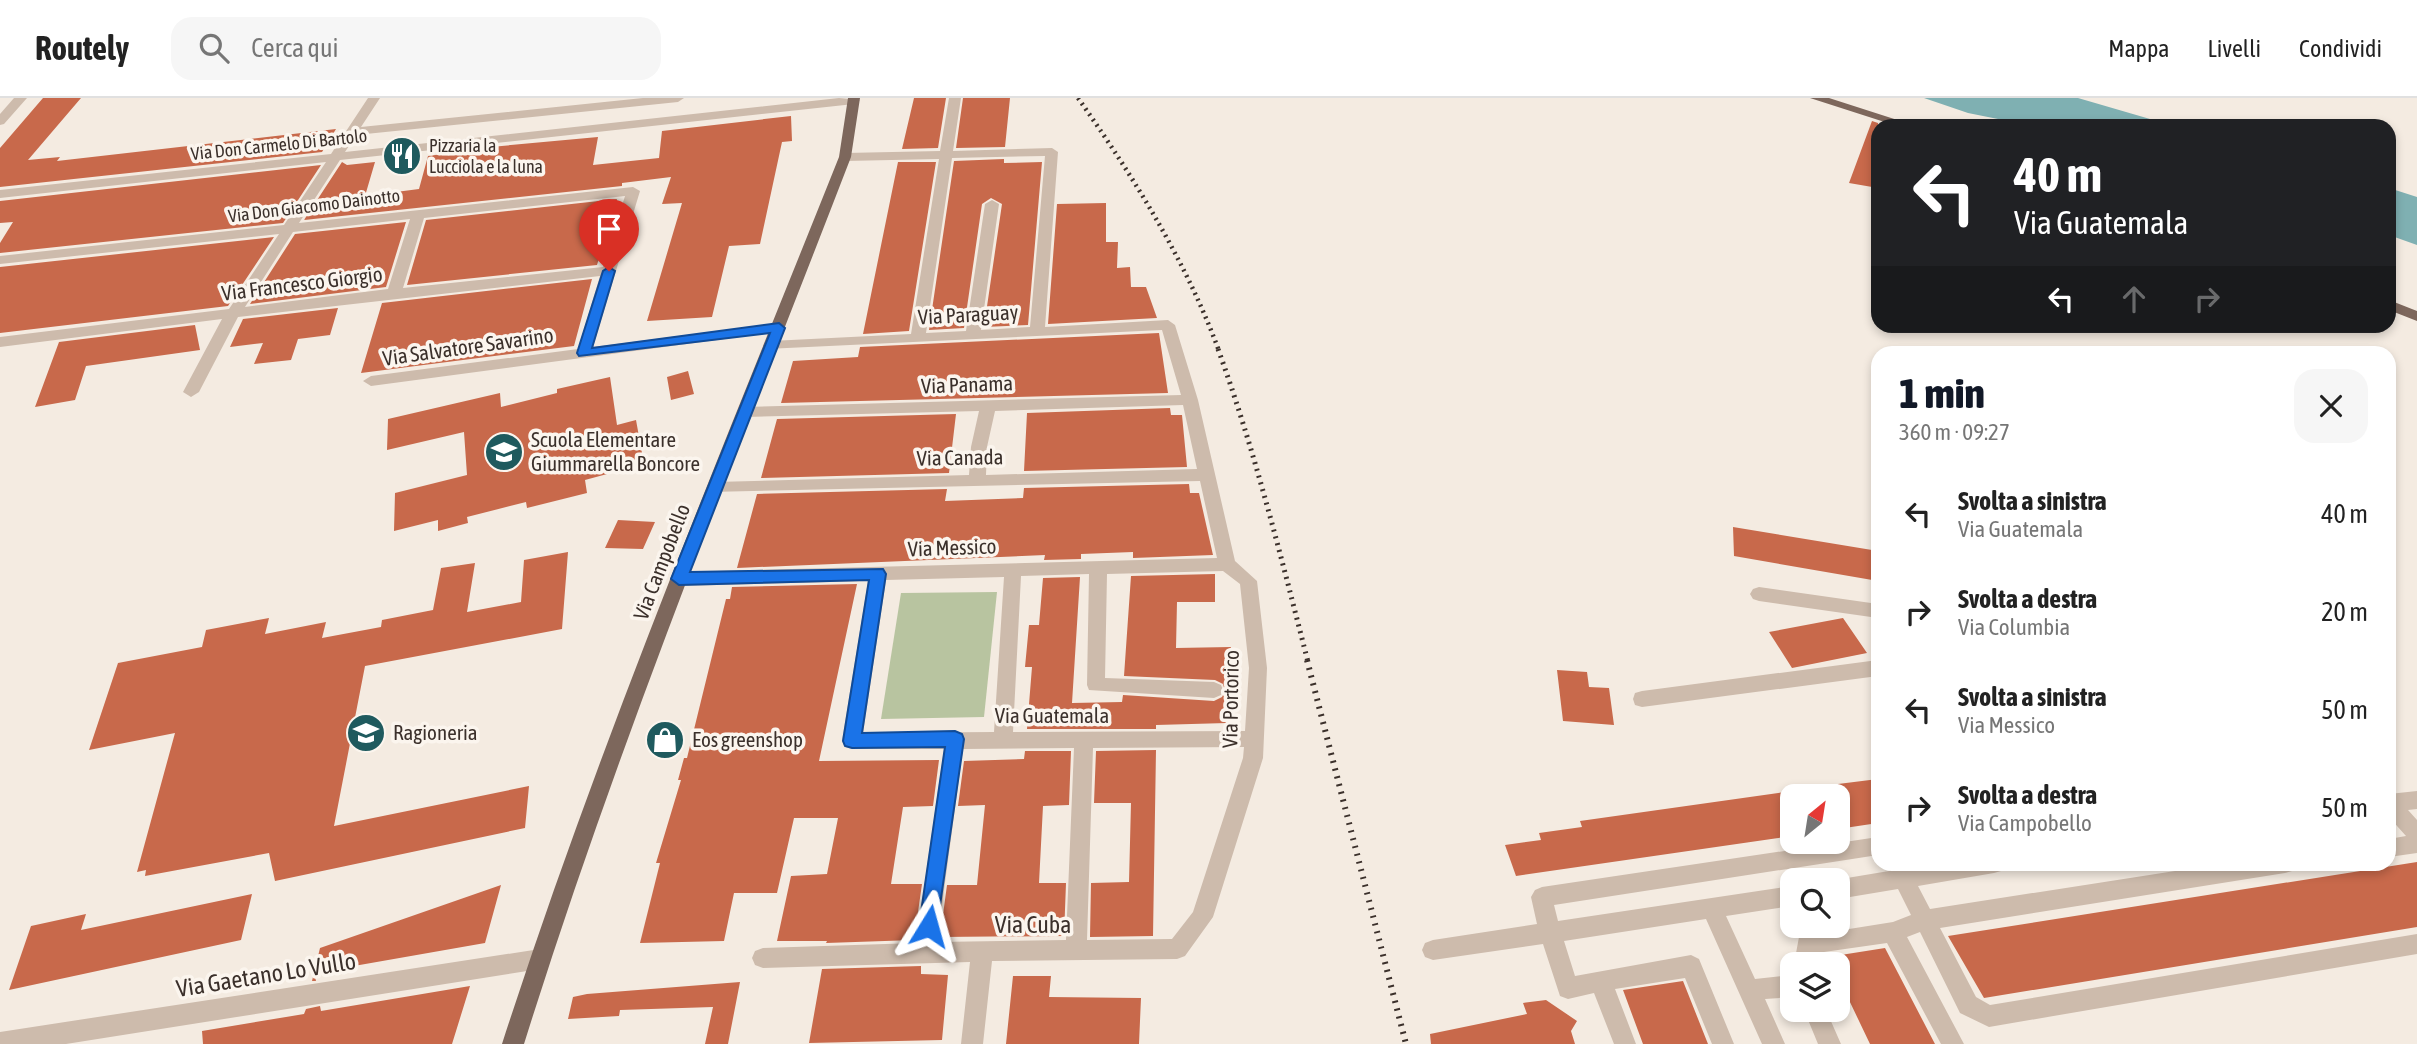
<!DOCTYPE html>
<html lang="it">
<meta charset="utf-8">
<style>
body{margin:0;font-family:"Asap Condensed",sans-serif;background:#f6f6f6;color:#222;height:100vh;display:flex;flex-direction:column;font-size:26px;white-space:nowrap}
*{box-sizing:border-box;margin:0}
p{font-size:23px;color:#767676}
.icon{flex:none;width:38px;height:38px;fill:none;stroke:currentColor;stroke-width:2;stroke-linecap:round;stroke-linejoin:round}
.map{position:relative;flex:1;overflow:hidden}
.panel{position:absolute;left:1871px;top:248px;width:525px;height:525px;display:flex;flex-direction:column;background:#fff;border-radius:21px;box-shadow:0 4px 10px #0003}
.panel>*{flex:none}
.banner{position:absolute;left:1871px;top:21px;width:525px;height:214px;border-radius:21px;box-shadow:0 4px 10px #0003;background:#202124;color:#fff;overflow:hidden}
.needle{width:46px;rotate:30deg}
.fabs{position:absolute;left:1780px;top:686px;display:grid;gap:14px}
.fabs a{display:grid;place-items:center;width:70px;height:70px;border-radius:14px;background:#fff;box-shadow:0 4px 10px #0003;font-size:35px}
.pin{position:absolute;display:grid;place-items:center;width:60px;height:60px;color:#fff;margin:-72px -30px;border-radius:50% 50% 50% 0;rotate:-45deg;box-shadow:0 0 7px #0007}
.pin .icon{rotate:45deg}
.me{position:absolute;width:77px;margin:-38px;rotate:8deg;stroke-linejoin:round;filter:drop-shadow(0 0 5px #0008)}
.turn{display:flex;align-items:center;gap:24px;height:147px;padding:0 28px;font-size:32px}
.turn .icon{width:91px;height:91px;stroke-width:2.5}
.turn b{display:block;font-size:49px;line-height:60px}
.lanes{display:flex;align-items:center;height:66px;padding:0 28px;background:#0003;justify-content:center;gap:35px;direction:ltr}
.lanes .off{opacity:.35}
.round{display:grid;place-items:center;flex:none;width:74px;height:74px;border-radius:21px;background:#f6f6f6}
.summary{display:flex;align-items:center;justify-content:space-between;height:119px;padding:0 28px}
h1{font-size:42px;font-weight:800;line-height:52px;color:#111827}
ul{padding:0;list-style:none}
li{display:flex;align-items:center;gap:21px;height:98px;padding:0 28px}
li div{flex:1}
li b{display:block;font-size:26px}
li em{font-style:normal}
header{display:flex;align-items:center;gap:42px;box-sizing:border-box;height:98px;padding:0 35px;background:#fff;border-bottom:2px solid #e0e0e0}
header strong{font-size:33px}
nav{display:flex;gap:38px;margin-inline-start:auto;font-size:24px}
.search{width:490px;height:63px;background:#f6f6f6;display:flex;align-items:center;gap:18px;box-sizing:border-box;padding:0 24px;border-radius:21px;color:#767676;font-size:26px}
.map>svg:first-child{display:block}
</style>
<header>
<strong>Routely</strong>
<div class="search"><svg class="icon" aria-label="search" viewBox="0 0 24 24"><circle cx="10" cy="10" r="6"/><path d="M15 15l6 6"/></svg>Cerca qui</div>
<nav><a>Mappa</a><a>Livelli</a><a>Condividi</a></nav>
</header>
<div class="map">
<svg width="2417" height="946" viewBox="0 0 2417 946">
<rect width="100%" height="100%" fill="#f4ebe1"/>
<!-- green -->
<path fill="#b8c4a0" d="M997,494L984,619L881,621L901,495Z"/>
<!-- water -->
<path fill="#7fb0b2" d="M1924,0H2078L2174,28H2033L1968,15Z
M2389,90L2417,99V147L2389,137Z"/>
<!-- building -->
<path fill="#c8694b" d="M43,0H81L28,62L60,59L57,63L336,31L322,54L0,89V50Z
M914,0H946L938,50L902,51Z
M963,0H1010L1005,49L956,50Z
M791,18L792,43L782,44L760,146L729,148L712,219L647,223L682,105L662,106L671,79L622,85V88L304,122L342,64L347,67L375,64L365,98L419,91L428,58L457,54L458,52L598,39L593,67L659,60L662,33Z
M1872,23L1878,25V90L1849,85Z
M1004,61V65L1042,64L1028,227L984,229L1002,106L991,100L982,106L964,230L929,232L954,63Z
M898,64H936L909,233L863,236Z
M321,67L283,125L0,155V145L13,124L0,125V103Z
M617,101L597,167L407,187L426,122Z
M1106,105V144H1118L1117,170L1130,169L1131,189H1146L1157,220L1048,226L1057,106Z
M406,124L386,189L250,206L295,136Z
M274,139L228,208L0,235V169Z
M592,181L574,248L361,275L382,205Z
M338,210L330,237L298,241L291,262L254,266L263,245L230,249L243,221Z
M195,227L200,252L86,268L75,302L35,309L59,244Z
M1159,235L1168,295L781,305L793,263L858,259L860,249Z
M688,273L694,296L671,302L667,279Z
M610,279L617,327L636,322L644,366L585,382L587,395L527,410L526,404L467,419L468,425L438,433V422L394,433L395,395L467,377L464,334L387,352L388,321L500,295L501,309L557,295V291Z
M1170,310L1171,317H1182L1187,369L1024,373L1027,315Z
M956,316L949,375L761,380L777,321Z
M1189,386L1190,395H1199L1213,457L1133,460V454L1081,456V461L1044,462L1045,457L737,470L757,396L947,391L945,403L1023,400L1024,390Z
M618,422L655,424L643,451L605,450Z
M1733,429L1878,453V483L1734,458Z
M568,454L562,531L365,568L334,728L529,688L525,730L275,783L269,755L145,778L146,772L137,774L175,635L89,652L118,565L202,549L206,532L269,520L265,536L326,524L322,540L381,529L382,522L433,512L441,470L475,465L467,514L521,504L524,462Z
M1215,476V504H1177L1176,550L1231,549L1229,581H1225L1227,625L1156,627V631H1027L1032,569H1025L1029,527H1039L1043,480L1080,479L1072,605L1122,604L1123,597L1214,603L1222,599L1225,593L1223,586L1215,582L1124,578L1131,478Z
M857,486L819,663L939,662L933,708L903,709L891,786H922L914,842L826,845L827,843H777L791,778L827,776L838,720H794L777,795H734L724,843L640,845L660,765H656L681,682H678L684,660H687L726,501H730L732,489Z
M1843,520L1867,555L1792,570L1769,534Z
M1557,572L1587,574L1589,589L1609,590L1614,627L1563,623Z
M1156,652L1153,838L1090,839L1091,785L1129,784L1131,705H1094L1096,653Z
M1025,653H1071L1069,707L1043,708L1039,785H1066L1064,838L940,839L947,787H977L985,707L958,708L964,663L1024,661Z
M1878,681V725L1838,731V686Z
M1792,693V738L1516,778L1505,747L1541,742L1539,735L1582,729L1580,723Z
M2417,764V829L1984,900L1948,838Z
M501,787L485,845L314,875L316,883H312L320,850Z
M252,796L241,842L9,892L31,828L86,816L81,832Z
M1885,850L1935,946H1870L1838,879V866H1831L1828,859Z
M921,868V876L948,877L942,942L809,945L822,871Z
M1013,878H1051L1049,899L1141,900L1139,946H1006Z
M1683,883L1708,946H1643L1623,892Z
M740,884L728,946H705L713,909L620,912L619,918L568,921L573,899L587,896Z
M470,888L452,946H203L202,933L304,916L306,911L320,908L321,913Z
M1546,902L1577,923L1571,933L1575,946H1431L1430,936L1527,916L1523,905Z"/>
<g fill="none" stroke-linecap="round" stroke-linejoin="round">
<!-- minor -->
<path fill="#cdbbac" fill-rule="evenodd" d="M14,0H27L4,26L0,27V16Z
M368,0H380L361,29L643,0H684L678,4L356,37L345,54L839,0L860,2L854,6L340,62L299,125L633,89L640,93L593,249L779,225L784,227L786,230L784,233L371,288L363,283L371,278L578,251L600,178L238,219L199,294L191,299L183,294L222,221L0,249V239L229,211L279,136L0,166V158L284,127L326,64L0,100V92L331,56ZM625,98L603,169L403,190L424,120ZM410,121L388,191L245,209L293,134Z
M949,0H961L953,53L1052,50L1058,54L1045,229L1168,222L1175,227L1198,302L1235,463L1257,483L1267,570L1263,660L1213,819L1185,858L1177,861L992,863L983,946H961L970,864L763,870L755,867L752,860L755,853L763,850L916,845L944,651H852L845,649L842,643L868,483L679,488L673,486L670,481L673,476L679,474L1217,460L1200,383L709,394L707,390L715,384L969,377L971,349L979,313L745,319L737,314L745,309L1181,297L1162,232L766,251L764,248L771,243L911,236L939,61L845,63L839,59L845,55L940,53ZM1045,58L1030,229L981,232L999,106L992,102L985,106L966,233L926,235L952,60ZM1183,307L1197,371L986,377L987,349L995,313ZM1223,473L1240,486L1249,570L1245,633L1013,634L1021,478L1089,476L1087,587L1089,592L1214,600L1221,597L1223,592L1221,587L1214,584L1105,580L1107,476ZM1004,479L994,634L863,635L886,482ZM1244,649L1243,660L1193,814L1172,841L1087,842L1093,650ZM1074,650L1066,842L937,844L963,651Z
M1759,489L1878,506V520L1759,503L1753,501L1750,496L1753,491Z
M1878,562V578L1642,609L1635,607L1633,601L1635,595L1642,593Z
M2417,693V711L2408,712L2417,722V755L2389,759V741L2406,738L2389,719V696Z
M1878,739V757L1554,807L1558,823L1792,788V808L1726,818L1755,881L1792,877V899L1765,901L1785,946H1762L1706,821L1564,843L1575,878L1691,857L1699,861L1734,946H1712L1685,880L1615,891L1636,946H1614L1594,895L1568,901L1560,898L1543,846L1433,862L1425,859L1422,852L1425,845L1433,842L1537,826L1531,799L1535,792L1542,789Z
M1931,766H2004L2001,773L1994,775L1918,788L1930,811L2220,766H2295L2292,773L2285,775L1940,830L1976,899L1990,907L2417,836V856L1989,929L1960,915L1920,834L1907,839L1964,946H1941L1887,845L1817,855L1816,866H1794L1799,839L1893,824L1911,817L1898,791L1838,801L1835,782Z
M540,851L548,854L551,861L548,868L540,871L66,946H0V934Z
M1804,912H1826L1841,946H1818Z"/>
<!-- major -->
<path fill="#7d675c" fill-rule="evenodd" d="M848,0H860L851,59C738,352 618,645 524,946H502C599,645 722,352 839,59Z
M1810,0H1829L1916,28H1897Z
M2389,202L2417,213V223L2389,212Z"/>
<!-- rail-far2 -->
<path stroke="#3b302b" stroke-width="4.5" stroke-dasharray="2 4.5" stroke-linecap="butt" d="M1078,0C1133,78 1186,163 1219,253"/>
<!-- rail-far1 -->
<path stroke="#3b302b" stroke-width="5" stroke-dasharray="2 5" stroke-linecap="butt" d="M1218,251C1255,353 1281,459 1308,564"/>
<!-- rail -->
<path stroke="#3b302b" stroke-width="6" stroke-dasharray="2 6" stroke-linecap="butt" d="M1307,562L1406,946"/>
</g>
<!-- route -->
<path fill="#1a73e8" stroke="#114b97" stroke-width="2" d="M609,169L615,173L592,250L779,225L785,230L690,474L883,471L886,476L862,635L955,633L962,636L964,641L936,835L929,837L922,835L919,828L945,649L852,650L845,648L843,643L869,482L679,487L671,481L770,235L579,258L577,255L603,173Z"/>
<!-- icons -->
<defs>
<symbol id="restaurant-disc" viewBox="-11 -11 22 22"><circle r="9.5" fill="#1f5a5e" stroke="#fbf5ee"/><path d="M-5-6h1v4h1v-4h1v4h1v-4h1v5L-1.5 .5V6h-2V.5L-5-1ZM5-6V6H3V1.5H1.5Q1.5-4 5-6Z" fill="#fff"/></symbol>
<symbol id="school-disc" viewBox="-11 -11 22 22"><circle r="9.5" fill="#1f5a5e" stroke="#fbf5ee"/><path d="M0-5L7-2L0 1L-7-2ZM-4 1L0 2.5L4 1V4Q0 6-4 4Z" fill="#fff"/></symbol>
<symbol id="shop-disc" viewBox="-11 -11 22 22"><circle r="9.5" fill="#1f5a5e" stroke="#fbf5ee"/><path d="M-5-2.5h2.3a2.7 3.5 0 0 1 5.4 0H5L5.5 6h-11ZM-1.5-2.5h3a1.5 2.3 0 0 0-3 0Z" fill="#fff"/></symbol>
</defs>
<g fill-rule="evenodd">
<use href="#restaurant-disc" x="380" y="36" width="44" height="44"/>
<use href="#school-disc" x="482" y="332" width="44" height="44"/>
<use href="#school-disc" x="344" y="613" width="44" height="44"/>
<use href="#shop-disc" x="643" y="620" width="44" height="44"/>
</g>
<g text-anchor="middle" stroke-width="7" stroke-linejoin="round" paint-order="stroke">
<!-- far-street labels -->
<g font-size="18" fill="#3b302b" stroke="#fbf5ee">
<text transform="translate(279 47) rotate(-6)" y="6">Via Don Carmelo Di Bartolo</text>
<text transform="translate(314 108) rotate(-7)" y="6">Via Don Giacomo Dainotto</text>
</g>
<!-- far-poi labels -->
<g font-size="18" fill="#3b302b" stroke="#fbf5ee" text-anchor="start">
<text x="429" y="54">Pizzaria la<tspan x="429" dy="21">Lucciola e la luna</tspan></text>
</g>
<!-- street labels -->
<g font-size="21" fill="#3b302b" stroke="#fbf5ee">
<text transform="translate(302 186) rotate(-7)" y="7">Via Francesco Giorgio</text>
<text transform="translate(968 217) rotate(-3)" y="7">Via Paraguay</text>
<text transform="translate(468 249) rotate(-8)" y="7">Via Salvatore Savarino</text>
<text transform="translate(967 287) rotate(-2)" y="7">Via Panama</text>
<text transform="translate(960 360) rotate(-1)" y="7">Via Canada</text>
<text transform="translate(952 450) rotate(-2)" y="7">Via Messico</text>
<text transform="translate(662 464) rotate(-69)" y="7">Via Campobello</text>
<text transform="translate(1231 601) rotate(-89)" y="7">Via Portorico</text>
<text x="1052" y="625">Via Guatemala</text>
</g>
<!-- poi labels -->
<g font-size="21" fill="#3b302b" stroke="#fbf5ee" text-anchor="start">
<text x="531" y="349">Scuola Elementare<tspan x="531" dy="24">Giummarella Boncore</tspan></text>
<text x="393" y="642">Ragioneria</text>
<text x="692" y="649">Eos greenshop</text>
</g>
<!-- near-street labels -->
<g font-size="24" fill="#3b302b" stroke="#fbf5ee">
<text x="1033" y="835">Via Cuba</text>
<text transform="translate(266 877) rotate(-9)" y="8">Via Gaetano Lo Vullo</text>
</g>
</g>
</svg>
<div class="fabs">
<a><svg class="needle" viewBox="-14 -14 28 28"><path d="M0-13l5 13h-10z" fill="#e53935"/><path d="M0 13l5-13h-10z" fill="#767676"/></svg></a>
<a><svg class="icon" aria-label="search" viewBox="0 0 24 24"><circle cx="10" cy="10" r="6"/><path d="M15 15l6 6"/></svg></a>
<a><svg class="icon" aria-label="layers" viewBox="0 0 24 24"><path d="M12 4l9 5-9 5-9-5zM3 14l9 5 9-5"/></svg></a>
</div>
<div class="pin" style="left:609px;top:173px;background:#d93025"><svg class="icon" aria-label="arrive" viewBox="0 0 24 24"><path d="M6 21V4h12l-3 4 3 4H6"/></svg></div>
<svg class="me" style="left:929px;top:828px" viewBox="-20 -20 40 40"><path d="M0-17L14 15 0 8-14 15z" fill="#1a73e8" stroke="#fff" stroke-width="4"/></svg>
<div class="banner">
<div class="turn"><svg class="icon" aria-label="left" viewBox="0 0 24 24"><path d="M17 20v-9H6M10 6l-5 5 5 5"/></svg><div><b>40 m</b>Via Guatemala</div></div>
<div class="lanes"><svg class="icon" aria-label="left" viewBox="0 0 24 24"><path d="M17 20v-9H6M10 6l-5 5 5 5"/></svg><svg class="icon off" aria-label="ahead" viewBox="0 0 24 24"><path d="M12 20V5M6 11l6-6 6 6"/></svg><svg class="icon off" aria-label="right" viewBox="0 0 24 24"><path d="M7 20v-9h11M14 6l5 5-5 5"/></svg></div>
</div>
<section class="panel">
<div class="summary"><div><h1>1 min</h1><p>360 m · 09:27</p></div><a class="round"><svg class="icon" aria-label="close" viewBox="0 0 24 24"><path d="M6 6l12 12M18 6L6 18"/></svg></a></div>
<ul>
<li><svg class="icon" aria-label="left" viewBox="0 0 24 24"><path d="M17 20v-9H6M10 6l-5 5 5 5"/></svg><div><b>Svolta a sinistra</b><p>Via Guatemala</p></div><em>40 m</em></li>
<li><svg class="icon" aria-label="right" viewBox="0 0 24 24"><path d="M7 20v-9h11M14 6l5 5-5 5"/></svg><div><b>Svolta a destra</b><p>Via Columbia</p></div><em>20 m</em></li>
<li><svg class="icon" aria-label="left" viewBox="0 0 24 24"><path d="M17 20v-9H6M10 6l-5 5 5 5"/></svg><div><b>Svolta a sinistra</b><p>Via Messico</p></div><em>50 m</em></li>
<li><svg class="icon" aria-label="right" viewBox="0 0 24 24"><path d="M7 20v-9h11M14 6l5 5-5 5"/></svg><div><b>Svolta a destra</b><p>Via Campobello</p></div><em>50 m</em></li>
</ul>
</section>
</div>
